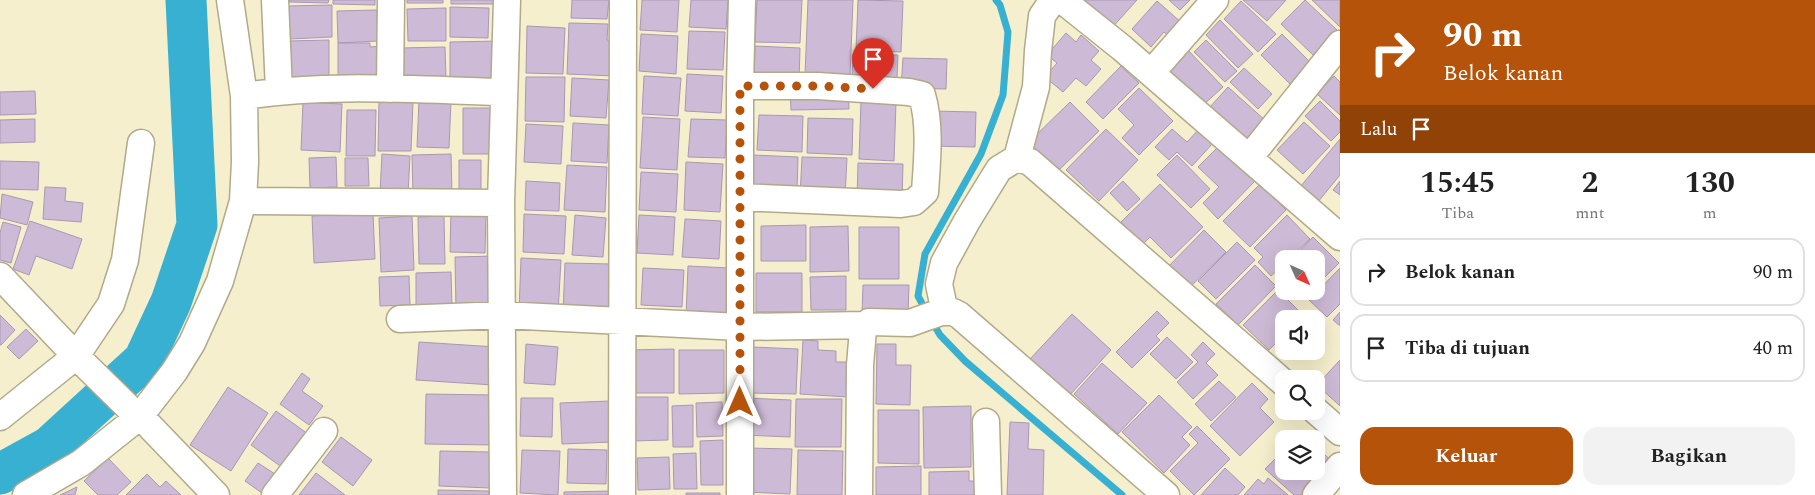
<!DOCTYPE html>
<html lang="id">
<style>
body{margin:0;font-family:Spectral,serif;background:#f2f2f2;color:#222;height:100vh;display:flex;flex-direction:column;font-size:19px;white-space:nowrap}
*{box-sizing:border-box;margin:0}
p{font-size:16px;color:#767676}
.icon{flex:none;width:28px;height:28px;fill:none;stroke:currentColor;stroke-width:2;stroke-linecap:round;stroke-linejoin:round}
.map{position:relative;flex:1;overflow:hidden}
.drawer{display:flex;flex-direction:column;background:#fff;width:475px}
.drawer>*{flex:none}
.guide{background:#b45309;color:#fff;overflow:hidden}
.needle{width:32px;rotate:135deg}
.buttons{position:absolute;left:1275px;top:250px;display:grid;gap:10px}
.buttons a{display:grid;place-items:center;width:50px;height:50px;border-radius:10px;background:#fff;box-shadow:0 5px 20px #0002;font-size:25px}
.pin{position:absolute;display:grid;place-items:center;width:42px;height:42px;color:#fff;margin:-51px -21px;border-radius:50% 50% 50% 0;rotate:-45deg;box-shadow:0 0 5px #0007}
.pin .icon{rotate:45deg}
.me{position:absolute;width:55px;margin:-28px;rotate:0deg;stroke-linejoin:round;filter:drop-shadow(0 0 4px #0008)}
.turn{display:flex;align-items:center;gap:18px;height:105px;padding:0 20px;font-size:22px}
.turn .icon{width:65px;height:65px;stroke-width:2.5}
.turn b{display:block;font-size:35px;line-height:42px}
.then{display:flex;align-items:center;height:48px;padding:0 20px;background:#0003;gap:10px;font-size:19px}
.eta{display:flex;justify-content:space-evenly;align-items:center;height:85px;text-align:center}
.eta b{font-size:30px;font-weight:700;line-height:35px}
.cta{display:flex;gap:10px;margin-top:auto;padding:10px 20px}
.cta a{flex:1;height:58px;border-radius:15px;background:#b45309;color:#fff;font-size:20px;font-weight:700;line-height:58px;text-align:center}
.cta a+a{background:#f2f2f2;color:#222}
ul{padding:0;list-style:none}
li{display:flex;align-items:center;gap:15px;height:68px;margin:0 10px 8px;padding:0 10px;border:2px solid #e0e0e0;border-radius:15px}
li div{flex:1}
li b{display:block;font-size:19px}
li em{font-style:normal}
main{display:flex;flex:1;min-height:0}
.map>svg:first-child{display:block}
</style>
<main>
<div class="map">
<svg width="1340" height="495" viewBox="0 0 1340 495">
<rect width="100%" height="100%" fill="#f6efcd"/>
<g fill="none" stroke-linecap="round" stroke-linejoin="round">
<!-- stream -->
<path stroke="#38b0d1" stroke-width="7" d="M926,311L918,296L925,254L981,154L1003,95L1008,32L1000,5L996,0
M931,320L940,335L965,361L1122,495"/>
<!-- river -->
<path stroke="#38b0d1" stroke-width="41" d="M0,474L49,447L144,360L171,302L197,225L186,0"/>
</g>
<!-- building -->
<path fill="#cdbad6" stroke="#aa97b3" d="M290,0H329L328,3L289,2Z
M333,0H375V5L333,4Z
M407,0H443V3H407Z
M451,0H500V4H451Z
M572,0H609L607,19L571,18Z
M642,0H679L677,32L640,30Z
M691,0H728L726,29L689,27Z
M757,0H802L800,43L755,42Z
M808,0H853L850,77L805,76Z
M858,0L903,1L901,52L856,50Z
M1086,0H1137L1110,30L1082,5Z
M1169,0H1190L1180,10Z
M1243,0H1286L1267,21Z
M1305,0L1337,30L1313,55L1281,24Z
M1312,0H1340V27Z
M1157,1L1183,24L1171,38L1164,32L1151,47L1132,29Z
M1241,1L1276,34L1258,52L1224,19Z
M332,5V37L289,39L287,6Z
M450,7L489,8L488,38L450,37Z
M446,8V41H408L407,9Z
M377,10L378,41L338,43L337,11Z
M1220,20L1253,54L1238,68L1206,35Z
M569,23L608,24L607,40L616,41L614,76L567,74Z
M527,26L565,28L563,74L526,73Z
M689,31L725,32L723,70L687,69Z
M1066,33L1076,42L1081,35L1099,51L1091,60L1101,69L1086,86L1076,78L1063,92L1045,77L1057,63L1047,55Z
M641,34L678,36L676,74L639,71Z
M1282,34L1314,66L1293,87L1261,55Z
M329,40V77H289V41Z
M1206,40L1237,71L1225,82L1194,52Z
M499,41V79H450V42Z
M338,43H370V47L381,46V77L338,78Z
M755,46L800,48L799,83L754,82Z
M445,47L446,78L402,79L401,48Z
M1187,49L1223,87L1202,106L1166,69Z
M853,54L898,55L897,78L852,77Z
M903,58L947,59L946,89L901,88Z
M1121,66L1139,83L1103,119L1086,102Z
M1244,68L1272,94L1258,109L1230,82Z
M687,74L723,76L721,113L685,111Z
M644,76L681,78L678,116L642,114Z
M1334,76L1340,82V115L1317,94Z
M526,77H565L564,122L525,121Z
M572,78L609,80L606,118L570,116Z
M1228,87L1266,121L1247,141L1210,107Z
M1139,88L1173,121L1139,155L1122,138L1134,125L1118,109Z
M790,89H848L849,109L791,110Z
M35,91L36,114L0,115V92Z
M419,100H451L449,148L417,147Z
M379,101L413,102L411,151H378Z
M861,101L896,102L894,161L859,159Z
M1320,101L1340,121V132L1331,141L1305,116Z
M303,102L342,104L340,152L301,150Z
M1070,102L1099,131L1058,171L1029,142Z
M463,108H495V154H463Z
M347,110H376L375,156H346Z
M931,111L976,112L975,147L930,146Z
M759,115L803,116L802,152L757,150Z
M643,117L680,119L677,170L640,168Z
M808,118L853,119L852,155L807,153Z
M35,119V142L0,143V120Z
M691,119L727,120L725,158L688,157Z
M1304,122L1330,146L1303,174L1277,150Z
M573,123L609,125L607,163L571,161Z
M526,124L563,126L561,164L524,162Z
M1200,128L1214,142L1192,166L1177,152L1169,160L1155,147L1172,129L1187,142Z
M1106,129L1138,160L1099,201L1066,170Z
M1340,139V175L1313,208L1295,193Z
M1219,146L1255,181L1218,219L1203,203L1219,187L1198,167Z
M382,154L410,156L408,194L380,193Z
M451,154L452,194L413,195L412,155Z
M753,155L798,157L797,192L752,191Z
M1177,155L1210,189L1191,208L1157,175Z
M336,157L337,187L310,188L309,158Z
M802,157L847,158L845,198L800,196Z
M345,158H368L369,186H345Z
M459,160H481V197H459Z
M0,161L39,162L38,190L0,189Z
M686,162L723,164L720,212L684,210Z
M858,163L903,164L902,199L857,198Z
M567,165L607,167L605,212L564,210Z
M641,172L678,174L676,212L639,210Z
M526,181L560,183L559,211L525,210Z
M1123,181L1140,199L1127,211L1110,193Z
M1340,181V195L1333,190Z
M1160,184L1203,227L1171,258L1150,237L1143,244L1121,222Z
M1260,184L1286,210L1250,247L1223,221Z
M45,187L66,188L65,201L83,203L81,222L43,219Z
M2,194L33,202L27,225L0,218Z
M451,210L486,211L485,253L450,252Z
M373,213L375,259L314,263L312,216Z
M524,214L566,216L564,254L523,252Z
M575,215L606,218L603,257L572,255Z
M639,215L675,217L673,255L637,253Z
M1287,215L1310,239L1289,259H1284V264L1271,276L1258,262L1263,257L1254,248Z
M412,216L414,270L381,272L379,218Z
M444,216L445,264H419L418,217Z
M685,219L721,221L719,259L682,257Z
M30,221L82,239L72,269L36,256L29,275L13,269Z
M3,222L21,227L11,263L0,260V233Z
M806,225V261H761V226Z
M848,226L849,271L810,272V227Z
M859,227H899V279H859Z
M1204,230L1226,252L1187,290L1166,269Z
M1313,237L1339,263L1316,286V259H1292Z
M1237,242L1255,260L1216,299L1198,281Z
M496,256V309L456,310L455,257Z
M521,258L561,260L558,313L519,312Z
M565,263L612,264L610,316L563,315Z
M1255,265L1276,286L1238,325L1216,304Z
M688,266L730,268L727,318L686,316Z
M643,268L684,270L682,307L641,305Z
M1340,268V304L1327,317L1309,300Z
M451,272L452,308L416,309V273Z
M756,273H802V312H756Z
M409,276L410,305L380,306L379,277Z
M846,276V310H811L810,277Z
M863,285H909L908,314H862Z
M1278,290L1303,315L1299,319H1284V335L1269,350L1243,325Z
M1298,291H1311L1305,298Z
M1157,311L1169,323L1156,336L1160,340L1132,368L1116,352Z
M1340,312V326L1333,320Z
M1072,314L1111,350L1069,396L1030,359Z
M0,315L15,330L1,345H0Z
M26,329L38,341L19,359L7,347Z
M1167,337L1193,362L1176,379L1150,354Z
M803,340L818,341V350L836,351V362H850L848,397L800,394Z
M419,342L496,347L493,385L416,380Z
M1203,342L1215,354L1206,363L1218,375L1193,399L1177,382L1198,362L1191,355Z
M526,344L558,347L555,385L524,383Z
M877,344H896V365H911L910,405L876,404Z
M752,347L798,349L796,394L749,393Z
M674,349V393H629V350Z
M679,350H724V393L679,394Z
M1340,360V406L1317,385Z
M1102,363L1147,403L1118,434L1074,394Z
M302,373L310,379L302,391L323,406L309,425L280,404Z
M1219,381L1236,397L1211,421L1195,404Z
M1252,383L1268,399L1260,408L1274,422L1240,456L1210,426Z
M228,387L268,413L231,471L190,445Z
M426,394L494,395L493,445L425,444Z
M1159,395L1192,427L1182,437L1190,445L1164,473L1122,432Z
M633,397H668V440L633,441Z
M521,398H553L552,437L520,436Z
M745,398L791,400L790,437L744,435Z
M796,399H842L841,447H795Z
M610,401L612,442L562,444L560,403Z
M722,402L723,436L697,437L696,403Z
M693,405V447H673L672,406Z
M971,406V467L924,468L923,407Z
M878,410H919V464L878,463Z
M276,411L308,434L283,468L251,445Z
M1010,422L1029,423L1028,449L1044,450L1043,495H1007Z
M1197,426L1230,459L1194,495L1170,471L1198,443L1189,434Z
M341,437L372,460L353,486L322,462Z
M723,440V485H701L700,441Z
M1316,447L1334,463L1304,495H1294L1265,469L1284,450V471H1316Z
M747,448L792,449L790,494L746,492Z
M568,449L607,450L606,484L567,483Z
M522,450L560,451L558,495L520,493Z
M798,450L843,451L842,495H797Z
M440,451L490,452V488L439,486Z
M696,453L697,489H674L673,454Z
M669,457L670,489L638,490L637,458Z
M108,458L131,482L117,495H98L84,481Z
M258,463L275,474L262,493L245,481Z
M921,466V495H876V467Z
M1225,468L1245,487L1238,495H1201Z
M969,471V481H976V495H929V472Z
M316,473L345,495H299Z
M147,474L160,487L166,481L181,495H126Z
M1268,478L1288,495H1244L1258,479L1264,484Z
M77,487L75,495H60Z
M438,490L489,491V495H438Z
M610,491V495H564V492Z
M686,493H720V495H686Z"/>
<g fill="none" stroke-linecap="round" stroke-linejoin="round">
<defs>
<path id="minor" d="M275,0L279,91
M1062,0L1122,48L1340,237
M1151,73L1215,0
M390,89L391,0
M244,96C328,83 419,90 504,92
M1017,158L1036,87L1038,51L1042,16L1053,0
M1249,158L1340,44
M740,197L901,204L914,202L925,192C927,161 931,126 922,95L909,92L818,86H740
M243,201L501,203
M0,276L76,356L129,408L140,416L216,495
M941,312H953L959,315L1166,495
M400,319L503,315L740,327L866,325
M1316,411L1340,432
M0,417L76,356L111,304L125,260L141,143
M986,422L988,495
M26,495L81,463L140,416L174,372L192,343L220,281L243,201L245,162L244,96L230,0
M275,495L324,431
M503,495L501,203L507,0
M622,495L623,0
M740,495V86L742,0
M859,495L860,365L863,330L869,322L910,323L941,312L944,308L939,284L944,263L967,221L999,169L1017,158L1030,162L1284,383
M1316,495L1340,466"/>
</defs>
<!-- minor casing -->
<use href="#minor" stroke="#b0aa8a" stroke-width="29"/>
<!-- minor -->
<use href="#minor" stroke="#fff" stroke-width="26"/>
</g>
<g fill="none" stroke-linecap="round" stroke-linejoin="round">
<!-- route -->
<path stroke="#b45309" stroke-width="9" stroke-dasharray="0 16.2" d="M740,402V86H818L873,89"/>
</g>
</svg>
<div class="buttons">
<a><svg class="needle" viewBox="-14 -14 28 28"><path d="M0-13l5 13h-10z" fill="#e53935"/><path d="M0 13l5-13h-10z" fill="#767676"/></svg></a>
<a><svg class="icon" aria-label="sound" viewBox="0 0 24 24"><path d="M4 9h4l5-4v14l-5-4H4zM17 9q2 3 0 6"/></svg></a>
<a><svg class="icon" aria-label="search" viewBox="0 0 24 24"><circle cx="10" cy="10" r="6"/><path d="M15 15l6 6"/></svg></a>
<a><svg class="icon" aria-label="layers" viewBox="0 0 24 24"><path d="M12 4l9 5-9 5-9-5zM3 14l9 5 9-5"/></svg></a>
</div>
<div class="pin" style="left:873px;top:89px;background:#d93025"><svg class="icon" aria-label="arrive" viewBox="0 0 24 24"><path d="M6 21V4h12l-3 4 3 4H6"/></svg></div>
<svg class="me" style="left:740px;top:402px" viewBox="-20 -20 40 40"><path d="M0-17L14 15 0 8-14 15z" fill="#b45309" stroke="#fff" stroke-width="4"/></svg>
</div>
<section class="drawer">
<div class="guide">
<div class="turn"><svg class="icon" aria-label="right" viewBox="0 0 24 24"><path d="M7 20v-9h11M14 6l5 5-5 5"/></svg><div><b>90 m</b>Belok kanan</div></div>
<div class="then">Lalu<svg class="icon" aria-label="arrive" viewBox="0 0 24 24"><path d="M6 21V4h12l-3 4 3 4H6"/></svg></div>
</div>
<div class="eta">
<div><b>15:45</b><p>Tiba</p></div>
<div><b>2</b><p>mnt</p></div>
<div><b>130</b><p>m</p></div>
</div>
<ul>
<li><svg class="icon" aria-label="right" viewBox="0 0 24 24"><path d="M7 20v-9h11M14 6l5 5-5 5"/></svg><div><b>Belok kanan</b></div><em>90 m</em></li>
<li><svg class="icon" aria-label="arrive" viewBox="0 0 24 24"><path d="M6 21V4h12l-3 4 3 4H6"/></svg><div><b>Tiba di tujuan</b></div><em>40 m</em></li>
</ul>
<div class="cta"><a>Keluar</a><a>Bagikan</a></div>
</section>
</main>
